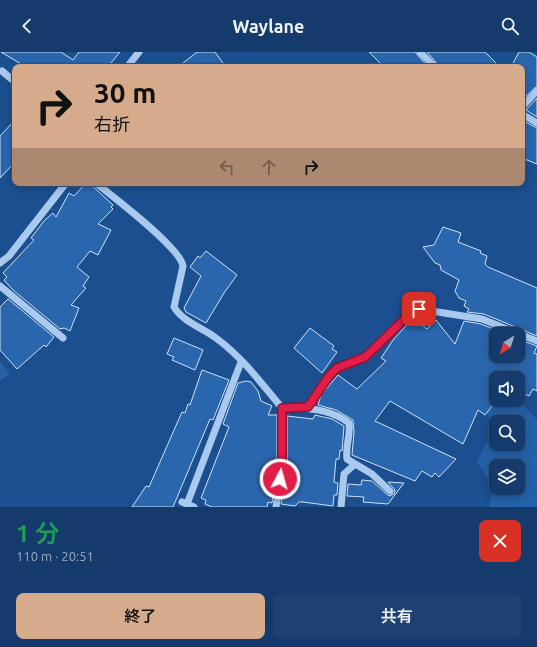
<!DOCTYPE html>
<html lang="ja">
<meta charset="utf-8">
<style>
body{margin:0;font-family:Ubuntu,"Noto Sans JP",sans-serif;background:#1d4271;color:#f1f3f6;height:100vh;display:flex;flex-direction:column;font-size:15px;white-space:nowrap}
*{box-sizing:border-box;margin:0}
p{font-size:13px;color:#9dadc1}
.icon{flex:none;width:22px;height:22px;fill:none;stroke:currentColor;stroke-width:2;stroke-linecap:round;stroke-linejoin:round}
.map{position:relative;height:455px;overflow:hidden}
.drawer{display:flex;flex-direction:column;background:#143b6b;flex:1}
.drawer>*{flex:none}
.banner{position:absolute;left:12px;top:12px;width:513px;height:122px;border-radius:8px;box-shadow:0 2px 10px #0003,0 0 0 1px #33557e;background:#d6ab8b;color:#111;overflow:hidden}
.needle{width:26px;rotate:218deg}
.fabs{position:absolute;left:489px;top:275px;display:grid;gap:8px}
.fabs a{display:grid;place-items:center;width:36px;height:36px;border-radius:8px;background:#143b6b;box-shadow:0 2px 10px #0003,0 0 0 1px #33557e;font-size:20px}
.pin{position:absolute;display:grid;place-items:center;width:34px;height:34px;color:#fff;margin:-17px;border-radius:8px;box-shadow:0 2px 6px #0006}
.me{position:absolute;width:44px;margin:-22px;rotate:6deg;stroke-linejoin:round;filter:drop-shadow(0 0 3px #0008)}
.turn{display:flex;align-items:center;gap:14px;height:84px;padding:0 16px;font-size:18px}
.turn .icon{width:52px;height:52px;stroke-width:2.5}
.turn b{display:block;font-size:28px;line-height:34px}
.lanes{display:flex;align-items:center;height:38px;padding:0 16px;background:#0003;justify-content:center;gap:20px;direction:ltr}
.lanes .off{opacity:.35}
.round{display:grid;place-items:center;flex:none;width:42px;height:42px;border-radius:8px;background:#1d4271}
.overview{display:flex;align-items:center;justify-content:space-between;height:68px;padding:0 16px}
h1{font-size:24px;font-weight:600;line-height:30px;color:#1e9e55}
.primary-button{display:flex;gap:8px;margin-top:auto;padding:8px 16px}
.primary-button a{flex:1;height:46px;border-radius:8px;background:#d6ab8b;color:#111;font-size:16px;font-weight:600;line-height:46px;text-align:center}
.primary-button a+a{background:#1d4271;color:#f1f3f6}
header{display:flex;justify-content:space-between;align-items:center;height:52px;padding:0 16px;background:#143b6b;font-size:18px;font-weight:600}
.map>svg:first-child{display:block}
</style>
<header><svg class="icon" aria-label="back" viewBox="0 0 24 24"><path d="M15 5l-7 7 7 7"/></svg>Waylane<svg class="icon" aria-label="search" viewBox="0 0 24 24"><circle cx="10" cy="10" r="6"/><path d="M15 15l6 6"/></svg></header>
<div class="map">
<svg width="537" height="455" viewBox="0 0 537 455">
<rect width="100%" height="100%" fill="#1b4f8f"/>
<!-- green -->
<path fill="#2461a8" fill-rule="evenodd" d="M0,309L10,322L0,329Z
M499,348H518L537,367V455H489L494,436L477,410L491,383L493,370L486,361ZM496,370H518V392H496ZM496,414H518V436H496Z"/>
<!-- building -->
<path fill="#2a66ad" stroke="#cfe3fa" d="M1,0H61L73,8L79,0H120L111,11V15H26Z
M197,0H215L226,15H178Z
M369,0H415L428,15H384Z
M427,0H485L500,15H440Z
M519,0H529L537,5V34L522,48V15H511Z
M537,46V65L526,58Z
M15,68V110L0,126V84Z
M522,68L537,76V112L522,106Z
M86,131H89L113,153L111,155L113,157L98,172L111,178L98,203L90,199L77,215L89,225L83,234L86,236L71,253L79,256L70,279L64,276L60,277L13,238L4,228L7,225L3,221L34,188L31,186L44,169L53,161L56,165L69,141L74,144Z
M443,175L461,181L458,190L481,199L480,201L487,204L485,212L488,215L537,236V284L484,262L467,260L469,257L464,254L466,249L459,246L455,239L459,228L441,218L440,213L435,211L423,195L434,193Z
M206,199L237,223L224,241L206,271L186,260L184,256L201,224L190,215L198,204L200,206Z
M8,247L54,285L46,295L44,293L17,317L0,298V255Z
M413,266L427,277L436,268L455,292L464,269L481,272L506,282H496V304H518V287L537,294L534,301L537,302V339L533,337L529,344L518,338V322L515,326H496L497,348L485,363L478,358L463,392L390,349L375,369L456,407L439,425L435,421L432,425L422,419L415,429L352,403L354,380L353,368L336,358L318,353L321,343L338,323L357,337L386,309L381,306L393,288Z
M310,276L334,294L332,297L337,300L322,321L294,296Z
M174,286L203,298L195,318L172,308L174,305L167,302Z
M202,318L229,328L213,368L210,367L173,455H132L146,434L149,435L182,360L185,361L188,352L190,353Z
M246,329L251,330L258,339L261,349L272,354L268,363H277V412L272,451L268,450L267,455H212L205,452L206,448L201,446L229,375L223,372L238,331Z
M315,363L332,367L344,374L342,399L340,398L339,407H336L334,430L338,431L337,443H334L333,454L303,450H299L295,454L281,452L287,412V364L313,367Z
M362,428L372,429L389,444L394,442L395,438L388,430L404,431L388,452L363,450L364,445L347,444L348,432L361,433Z"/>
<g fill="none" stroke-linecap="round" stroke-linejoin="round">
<!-- minor -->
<path stroke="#a9c9ee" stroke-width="7" d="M420,0L435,15
M127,15L139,0
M2,19L15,30
M522,55L537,39
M522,62L537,71
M96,131C113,145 180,195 183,214L174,255C183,270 203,276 216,286C242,305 262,332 282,356C305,355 331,357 349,371C351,383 345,394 347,407L372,422L390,439
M0,211L9,204L66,131
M0,234L63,286
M307,355L329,324L337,317L365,305L412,260L419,257L482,267L537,289
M182,450L194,455
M187,452L241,310
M276,455L282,412V356
M341,455L344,422L355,412"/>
</g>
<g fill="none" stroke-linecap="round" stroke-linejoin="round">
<defs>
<path id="route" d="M280,427L282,412V356L308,355L329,324L337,316L365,305L412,260L419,257"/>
</defs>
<!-- route casing -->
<use href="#route" stroke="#92132f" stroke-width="10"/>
<!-- route -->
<use href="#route" stroke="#e11d48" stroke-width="7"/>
</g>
</svg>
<div class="fabs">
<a><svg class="needle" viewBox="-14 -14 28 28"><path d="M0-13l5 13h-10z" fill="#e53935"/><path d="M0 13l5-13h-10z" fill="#9dadc1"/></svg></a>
<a><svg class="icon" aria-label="sound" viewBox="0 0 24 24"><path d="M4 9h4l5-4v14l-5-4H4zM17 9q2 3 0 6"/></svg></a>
<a><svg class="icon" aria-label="search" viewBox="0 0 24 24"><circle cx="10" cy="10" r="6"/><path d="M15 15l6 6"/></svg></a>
<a><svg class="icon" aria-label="layers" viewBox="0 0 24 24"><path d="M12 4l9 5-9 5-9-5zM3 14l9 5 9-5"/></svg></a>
</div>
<div class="pin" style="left:419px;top:257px;background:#d93025"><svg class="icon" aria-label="arrive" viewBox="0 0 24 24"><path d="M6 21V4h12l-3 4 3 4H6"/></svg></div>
<svg class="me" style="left:280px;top:427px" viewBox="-20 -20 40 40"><circle r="17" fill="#e11d48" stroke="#fff" stroke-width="3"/><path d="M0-11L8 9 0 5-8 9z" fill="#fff"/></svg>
<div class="banner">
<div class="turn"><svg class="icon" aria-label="right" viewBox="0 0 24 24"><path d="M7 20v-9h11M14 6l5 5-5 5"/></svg><div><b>30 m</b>右折</div></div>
<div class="lanes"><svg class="icon off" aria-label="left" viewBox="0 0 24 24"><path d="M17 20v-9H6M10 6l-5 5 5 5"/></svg><svg class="icon off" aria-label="ahead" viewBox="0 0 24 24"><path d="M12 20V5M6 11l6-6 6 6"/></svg><svg class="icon" aria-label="right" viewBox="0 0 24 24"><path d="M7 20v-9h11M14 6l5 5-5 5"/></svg></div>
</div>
</div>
<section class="drawer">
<div class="overview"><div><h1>1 分</h1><p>110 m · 20:51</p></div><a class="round" style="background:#d93025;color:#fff"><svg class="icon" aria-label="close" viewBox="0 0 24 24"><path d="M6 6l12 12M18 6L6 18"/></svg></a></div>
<div class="primary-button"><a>終了</a><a>共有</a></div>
</section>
